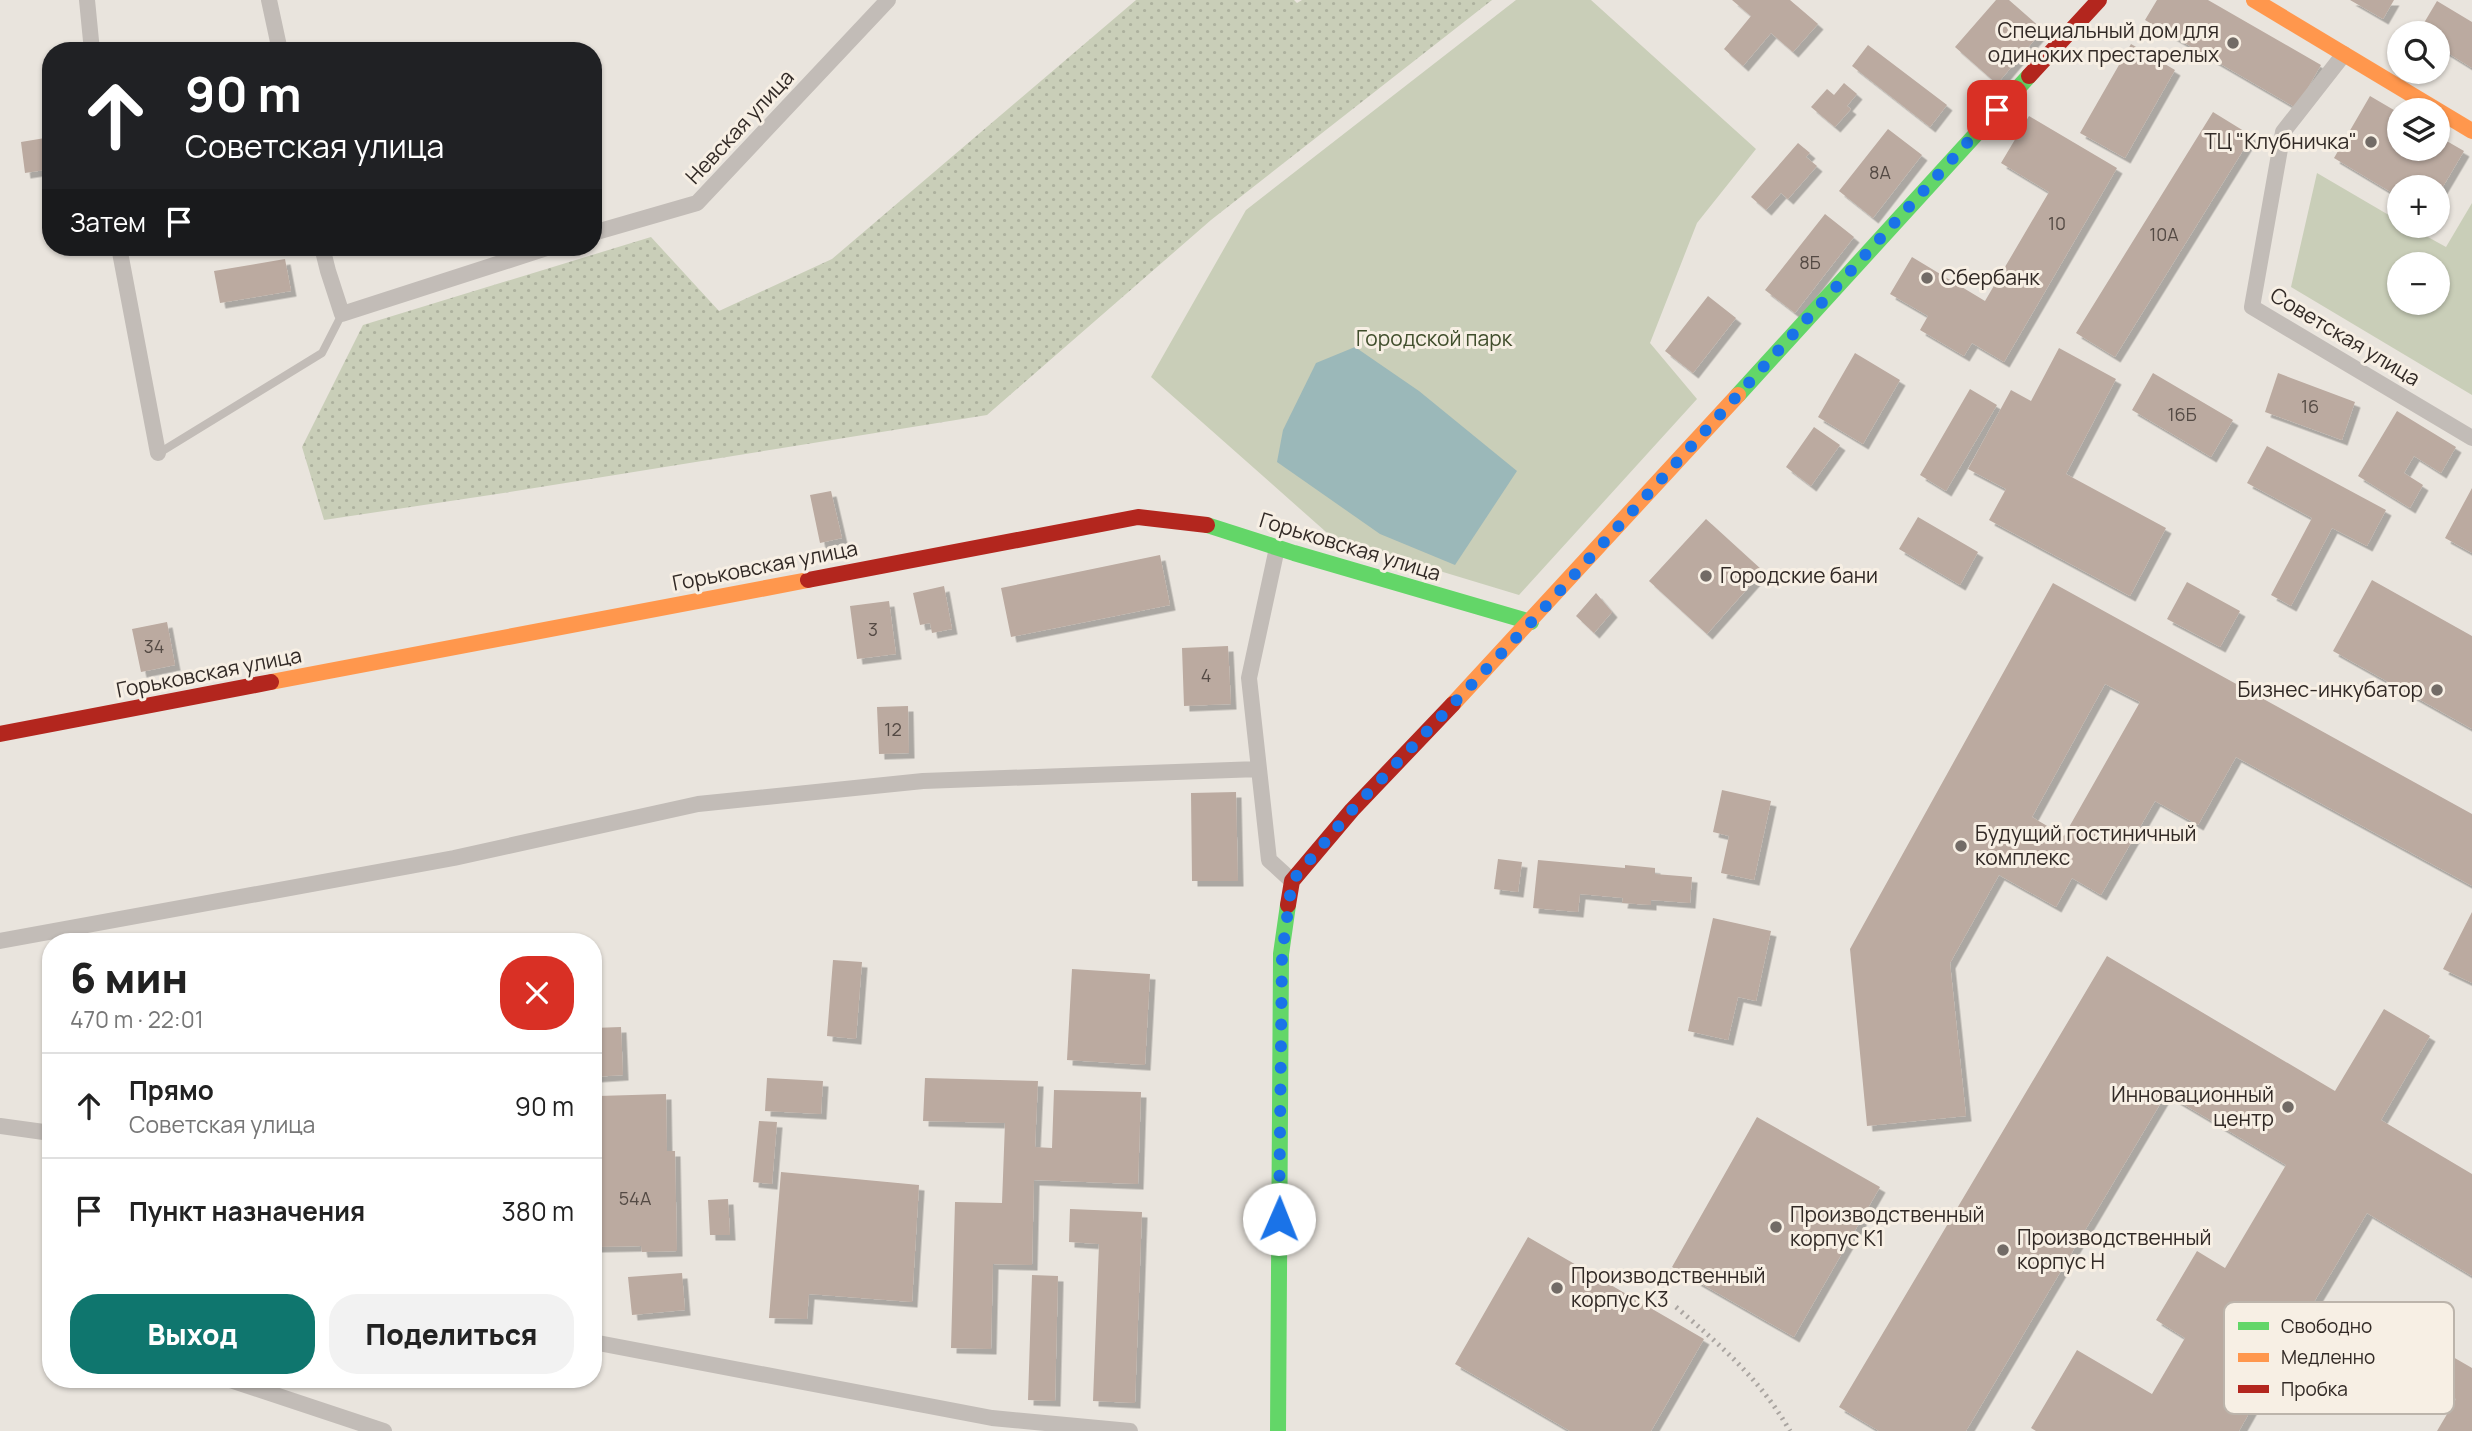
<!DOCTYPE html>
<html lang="ru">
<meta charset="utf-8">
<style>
body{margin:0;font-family:Manrope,sans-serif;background:#f2f2f2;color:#222;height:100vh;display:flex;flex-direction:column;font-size:26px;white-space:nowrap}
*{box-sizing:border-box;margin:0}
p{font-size:23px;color:#767676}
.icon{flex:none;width:38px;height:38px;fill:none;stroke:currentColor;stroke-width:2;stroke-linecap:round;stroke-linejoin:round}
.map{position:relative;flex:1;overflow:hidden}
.details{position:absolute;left:42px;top:933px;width:560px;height:455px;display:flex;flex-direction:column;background:#fff;border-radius:28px;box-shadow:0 2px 5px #0004}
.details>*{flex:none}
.banner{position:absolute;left:42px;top:42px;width:560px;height:214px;border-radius:28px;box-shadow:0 2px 5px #0004;background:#202124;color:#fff;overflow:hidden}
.tools{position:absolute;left:2387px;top:21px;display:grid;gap:14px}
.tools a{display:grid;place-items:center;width:63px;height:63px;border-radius:50%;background:#fff;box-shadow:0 2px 5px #0004;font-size:35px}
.pin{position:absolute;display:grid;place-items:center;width:60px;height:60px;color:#fff;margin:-30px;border-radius:14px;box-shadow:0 4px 10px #0006}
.me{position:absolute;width:77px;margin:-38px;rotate:1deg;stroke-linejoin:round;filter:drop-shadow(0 0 5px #0008)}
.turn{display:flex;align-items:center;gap:24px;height:147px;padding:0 28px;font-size:32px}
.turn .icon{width:91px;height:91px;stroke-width:2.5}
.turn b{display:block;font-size:49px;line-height:60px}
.then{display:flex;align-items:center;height:66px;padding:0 28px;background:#0003;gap:14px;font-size:26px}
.round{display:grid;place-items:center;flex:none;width:74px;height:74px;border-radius:28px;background:#f2f2f2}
.overview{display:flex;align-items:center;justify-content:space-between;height:119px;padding:0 28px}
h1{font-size:42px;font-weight:800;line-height:52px}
.button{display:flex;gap:14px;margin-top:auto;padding:14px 28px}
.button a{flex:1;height:80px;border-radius:28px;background:#0f766e;color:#fff;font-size:28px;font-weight:800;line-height:80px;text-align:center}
.button a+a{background:#f2f2f2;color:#222}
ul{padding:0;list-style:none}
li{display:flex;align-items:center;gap:21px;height:105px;padding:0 28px;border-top:2px solid #e0e0e0}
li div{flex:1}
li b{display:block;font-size:26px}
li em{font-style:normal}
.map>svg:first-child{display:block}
</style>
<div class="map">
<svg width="2472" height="1431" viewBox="0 0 2472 1431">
<defs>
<pattern id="grass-dots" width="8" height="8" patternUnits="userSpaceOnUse" patternTransform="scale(1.75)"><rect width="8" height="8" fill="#c9ceb8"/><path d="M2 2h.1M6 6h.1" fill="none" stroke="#adb19e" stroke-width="1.8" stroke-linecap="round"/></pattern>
<filter id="shadow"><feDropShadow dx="5.5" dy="5.5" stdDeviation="0" flood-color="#0004"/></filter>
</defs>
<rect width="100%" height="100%" fill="#e9e4dd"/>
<!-- grass -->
<path fill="url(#grass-dots)" d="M1136,0H1294L1297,3L1302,0H1492L1211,220L987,415L497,494L324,520L302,447L363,325L651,237L719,311L832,259Z"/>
<!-- park -->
<path fill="#c9ceb8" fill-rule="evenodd" d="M1516,0H1591L1756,149L1697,223L1650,343L1697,399L1519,595L1334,539L1151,377L1246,210Z
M2317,173L2399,221V226H2408L2446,247L2472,203V395L2291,287ZM2399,264H2438V303H2399Z"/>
<!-- water -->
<path fill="#9bb8b9" d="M1355,347L1419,391L1517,471L1455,565L1380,534L1277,462L1283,430L1316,363Z"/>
<!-- building -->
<path fill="#bbaaa0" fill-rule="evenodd" filter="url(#shadow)" d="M1732,0H1790L1818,24L1793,52L1771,33L1743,66L1724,49L1751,16Z
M1996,0H2009L2043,30L1997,84L1955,47Z
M2157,0H2208L2321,65L2296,108L2145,20Z
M2350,0H2394L2383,19Z
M2437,1L2472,22V68L2438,47V33H2418Z
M2131,44L2175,70L2125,158L2080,133Z
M1868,45L1947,105L1930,127L1852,66Z
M1844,83L1857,94L1847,106L1851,109L1835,127L1811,107L1827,89L1834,95Z
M2370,96L2399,113V149H2438V136L2464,151L2438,195V187H2399V197L2334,158Z
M2213,112L2252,136L2115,357L2076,333Z
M2029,116L2117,168L2004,362L1972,343L1964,356L1920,330L1928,316L1890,294L1912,257L1985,301L2049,192L2001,163Z
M1888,129L1922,155L1873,218L1839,191Z
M51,137V169L25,173L21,142Z
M1798,143L1810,153L1806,157L1817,166L1788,199L1781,193L1766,210L1751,197Z
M1825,214L1854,237L1795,313L1765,290Z
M285,259L291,291L220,303L214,271Z
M1708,296L1736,318L1693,373L1665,351Z
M2059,348L2116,379L2066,474L2166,528L2130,596L1989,520L2006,489L1968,469L2011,390L2031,401Z
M1855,353L1900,380L1863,444L1818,417Z
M2153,373L2233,420L2211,457L2132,410Z
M2278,373L2355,402L2342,440L2265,412Z
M1970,389L1997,405L1946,491L1920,475Z
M2397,411L2456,447L2441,473L2414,456L2404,473L2423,485L2410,508L2358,476Z
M1814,427L1840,445L1811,486L1786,467Z
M2267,446L2386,510L2367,546L2332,528L2291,606L2271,595L2312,518L2247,483Z
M2472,488V553L2445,538Z
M831,491L842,538L820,543L810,495Z
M1918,517L1978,552L1960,585L1899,549Z
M1706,519L1763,571L1707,634L1649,581Z
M1160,555L1170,605L1011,637L1001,588Z
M2372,580L2472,636V729L2333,651Z
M2187,582L2240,611L2220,647L2167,619Z
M2053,583L2472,814V886L2236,757L2198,825L2155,801L2101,895L2072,878L2056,907L1999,875L1950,963L1966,1116L1867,1126L1850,949ZM2105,684L2140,702L2064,836L2032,817Z
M944,586L952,629L932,633L930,623L920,625L913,593Z
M1596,593L1612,612L1594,633L1576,616Z
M889,601L896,654L857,659L850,606Z
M167,622L175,665L141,672L132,629Z
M1228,646L1231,704L1184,706L1182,648Z
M908,706L909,753L879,754L877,707Z
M1722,790L1771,801L1754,880L1721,873L1729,836L1713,832Z
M1236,792L1238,881H1192L1191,793Z
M1498,859L1522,862L1518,892L1494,889Z
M1538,860L1625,868V865L1655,868V874L1692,877L1690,903L1651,900V905L1622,903L1623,898L1580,894L1578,912L1533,908Z
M2472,912V983L2443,969Z
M1713,918L1771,931L1756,1001L1738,997L1728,1040L1688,1031Z
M2107,956L2335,1091L2384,1009L2430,1036L2381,1120L2472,1174V1276L2367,1213L2311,1307L2341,1325L2290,1409L2261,1392L2239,1431H2036L2031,1428L2077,1350L2152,1394L2185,1338L2156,1320L2197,1251L2225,1268L2286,1165L2166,1094L1966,1431H1879L1839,1407Z
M833,960L862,962L856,1039L827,1036Z
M1072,969L1150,974L1145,1065L1067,1060Z
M621,1027L623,1075L593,1077V1028Z
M767,1078L823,1081L821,1114L765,1111Z
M925,1078L1038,1081L1035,1147L1052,1148L1054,1090L1141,1092L1138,1184L1034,1180L1032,1265L993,1264L991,1349L951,1348L955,1202L1002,1203L1005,1123L923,1121Z
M666,1094L667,1151H675L677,1251L642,1252L641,1246L593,1247V1139H599L598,1096Z
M1757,1117L1880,1187L1794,1337L1672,1267Z
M759,1121L777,1122L772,1184L753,1182Z
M781,1172L919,1185L912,1302L809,1294L807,1319L769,1318Z
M728,1199L730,1235H710L708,1200Z
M1070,1209L1142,1212L1135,1403L1093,1401L1099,1244L1069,1242Z
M1528,1237L1704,1339L1651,1431H1570L1455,1364Z
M682,1273L685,1310L632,1315L628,1277Z
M1032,1275L1058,1276L1055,1401L1028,1400Z
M2434,1346L2472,1368V1431H2437L2456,1399L2417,1376Z"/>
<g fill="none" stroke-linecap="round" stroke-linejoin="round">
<!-- lane -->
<path stroke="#c2bcb7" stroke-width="8" d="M159,453L322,353L342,314"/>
<!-- street -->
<path stroke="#c2bcb7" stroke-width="16" d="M87,0L92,51
M269,0L280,51
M2344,54L2283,132L2252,307L2472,438
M593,233L697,203L888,0
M119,247L158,453
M322,247L328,271L342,314L550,247
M1277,548L1249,678L1269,860L1292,881
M0,941L454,858L698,804L923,781L1259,769
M0,1126L51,1133
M593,1342L992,1418L1130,1431
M227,1379L384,1431"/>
<!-- fast -->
<path stroke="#63d668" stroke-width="16" d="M1738,395L2029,76
M1207,525L1294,553L1531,622
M1278,1431L1281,954L1288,905"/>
<!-- slow -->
<path stroke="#ff974d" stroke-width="16" d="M2254,0L2472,131
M271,682L808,580
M1453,704L1738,395"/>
<!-- jam -->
<path stroke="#b3261e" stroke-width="16" d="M2029,76L2099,0
M808,580L1138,517L1207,525
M0,734L271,682
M1288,905L1292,881L1352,810L1453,704"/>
<!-- rail -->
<path stroke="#aaa5a1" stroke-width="5" stroke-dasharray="2 5" stroke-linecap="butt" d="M1676,1307C1721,1346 1760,1379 1790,1431"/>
</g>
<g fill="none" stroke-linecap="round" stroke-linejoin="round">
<!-- route -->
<path stroke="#1a73e8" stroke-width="12" stroke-dasharray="0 21.6" d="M1279,1219L1282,954L1292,881L1352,810L1536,617L1997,110"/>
</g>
<!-- markers -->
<g fill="#726b66" stroke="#f7efe4" stroke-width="2.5">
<circle cx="2233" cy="43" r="7"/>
<circle cx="2371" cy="142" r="7"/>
<circle cx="1927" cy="278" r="7"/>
<circle cx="1706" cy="576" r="7"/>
<circle cx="2437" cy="690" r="7"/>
<circle cx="1961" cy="846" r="7"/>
<circle cx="2288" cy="1107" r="7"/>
<circle cx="1776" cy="1227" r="7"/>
<circle cx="2003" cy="1250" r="7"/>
<circle cx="1557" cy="1288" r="7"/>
</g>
<g text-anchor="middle" stroke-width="6" stroke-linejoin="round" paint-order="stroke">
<!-- number labels -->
<g font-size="18" fill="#544a44">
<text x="1880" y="179">8А</text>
<text x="2057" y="230">10</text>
<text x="2164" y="241">10А</text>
<text x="1810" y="269">8Б</text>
<text x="2310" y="413">16</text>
<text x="2182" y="421">16Б</text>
<text x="873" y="636">3</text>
<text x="154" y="653">34</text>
<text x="1206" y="682">4</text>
<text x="893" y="736">12</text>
<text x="635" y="1205">54А</text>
</g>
<!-- poi labels -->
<g font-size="21" fill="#322a26" stroke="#f7efe4" text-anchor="start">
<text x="2219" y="38" text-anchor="end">Специальный дом для<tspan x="2219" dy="24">одиноких престарелых</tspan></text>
<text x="2357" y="149" text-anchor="end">ТЦ "Клубничка"</text>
<text x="1941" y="285">Сбербанк</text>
<text x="1720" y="583">Городские бани</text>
<text x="2423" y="697" text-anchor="end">Бизнес-инкубатор</text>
<text x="1975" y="841">Будущий гостиничный<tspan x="1975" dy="24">комплекс</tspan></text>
<text x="2274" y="1102" text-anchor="end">Инновационный<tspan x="2274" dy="24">центр</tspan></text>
<text x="1790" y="1222">Производственный<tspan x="1790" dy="24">корпус K1</tspan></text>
<text x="2017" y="1245">Производственный<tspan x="2017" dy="24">корпус H</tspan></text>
<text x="1571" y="1283">Производственный<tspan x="1571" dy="24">корпус K3</tspan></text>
</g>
<!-- street labels -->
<g font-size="21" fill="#322a26" stroke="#f7efe4">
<text transform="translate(740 127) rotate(-47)" y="7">Невская улица</text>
<text transform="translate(2345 337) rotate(31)" y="7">Советская улица</text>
<text transform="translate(1350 547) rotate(17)" y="7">Горьковская улица</text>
<text transform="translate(765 566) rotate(-11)" y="7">Горьковская улица</text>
<text transform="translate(209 673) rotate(-11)" y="7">Горьковская улица</text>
</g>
<!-- park labels -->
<g font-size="21" fill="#404e2c" stroke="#f7efe4">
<text x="1434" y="346">Городской парк</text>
</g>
</g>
<!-- legend -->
<rect x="2224" y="1302" width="230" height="112" rx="10" fill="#f7efe4" stroke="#bcb4ab" stroke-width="2"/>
<rect x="2238" y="1322" width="31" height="8" fill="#63d668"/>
<rect x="2238" y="1353" width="31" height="9" fill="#ff974d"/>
<rect x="2238" y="1385" width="31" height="8" fill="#b3261e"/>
<g font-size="19" fill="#322a26">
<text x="2281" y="1333">Свободно</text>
<text x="2281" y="1364">Медленно</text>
<text x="2281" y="1396">Пробка</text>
</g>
</svg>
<div class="tools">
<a><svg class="icon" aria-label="search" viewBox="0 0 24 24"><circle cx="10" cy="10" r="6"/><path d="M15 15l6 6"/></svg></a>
<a><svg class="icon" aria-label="layers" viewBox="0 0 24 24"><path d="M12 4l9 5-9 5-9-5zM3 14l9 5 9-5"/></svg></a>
<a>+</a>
<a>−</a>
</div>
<div class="pin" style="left:1997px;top:110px;background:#d93025"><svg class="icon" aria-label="arrive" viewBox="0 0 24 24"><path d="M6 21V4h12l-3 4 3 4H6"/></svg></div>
<svg class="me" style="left:1279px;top:1219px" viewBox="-20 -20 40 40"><circle r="19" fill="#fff"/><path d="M0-13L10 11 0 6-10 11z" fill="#1a73e8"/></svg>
<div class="banner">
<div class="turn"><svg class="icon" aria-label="ahead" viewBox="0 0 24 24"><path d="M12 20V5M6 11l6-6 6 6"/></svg><div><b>90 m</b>Советская улица</div></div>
<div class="then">Затем<svg class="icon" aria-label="arrive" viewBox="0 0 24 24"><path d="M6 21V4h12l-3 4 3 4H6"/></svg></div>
</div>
<section class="details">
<div class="overview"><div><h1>6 мин</h1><p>470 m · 22:01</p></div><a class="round" style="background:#d93025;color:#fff"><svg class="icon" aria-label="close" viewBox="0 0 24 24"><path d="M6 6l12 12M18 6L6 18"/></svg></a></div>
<ul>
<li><svg class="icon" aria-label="ahead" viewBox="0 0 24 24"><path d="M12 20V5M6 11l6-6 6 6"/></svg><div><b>Прямо</b><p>Советская улица</p></div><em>90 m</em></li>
<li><svg class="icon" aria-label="arrive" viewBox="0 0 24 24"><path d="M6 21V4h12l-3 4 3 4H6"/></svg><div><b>Пункт назначения</b></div><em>380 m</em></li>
</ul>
<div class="button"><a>Выход</a><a>Поделиться</a></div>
</section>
</div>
